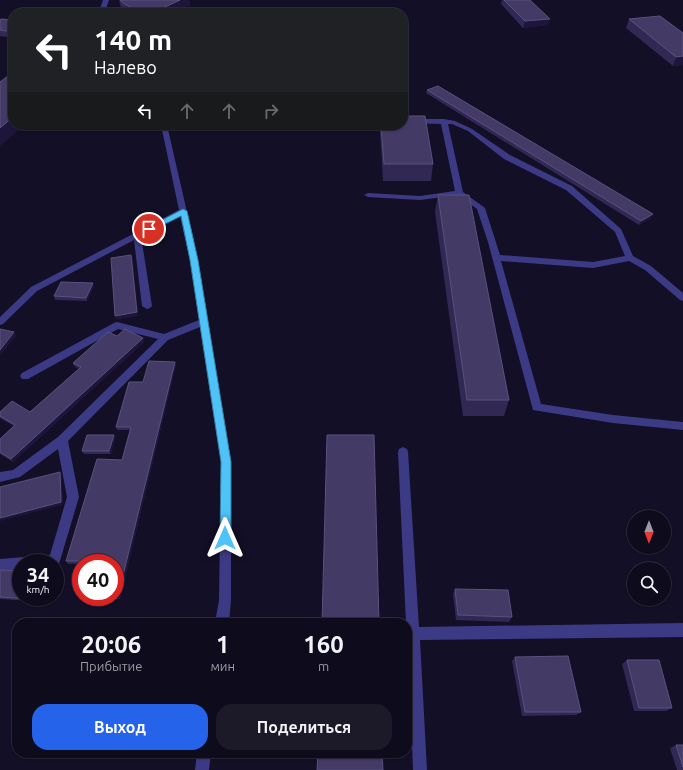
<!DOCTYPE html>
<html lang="ru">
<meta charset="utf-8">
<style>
body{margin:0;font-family:Ubuntu,sans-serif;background:#1c1929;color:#f1f3f6;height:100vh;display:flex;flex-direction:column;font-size:15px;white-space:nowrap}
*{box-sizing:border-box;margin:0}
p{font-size:13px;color:#9b9ba3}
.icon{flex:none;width:22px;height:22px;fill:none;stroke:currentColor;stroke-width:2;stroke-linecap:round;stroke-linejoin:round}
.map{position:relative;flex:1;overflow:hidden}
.details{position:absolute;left:12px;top:618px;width:400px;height:140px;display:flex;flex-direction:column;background:#0e0b1c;border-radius:16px;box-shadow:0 1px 3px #0004,0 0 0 1px #2e2b3b}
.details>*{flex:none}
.banner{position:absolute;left:8px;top:8px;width:400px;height:122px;border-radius:16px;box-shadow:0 1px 3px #0004,0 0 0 1px #2e2b3b;background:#202124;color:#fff;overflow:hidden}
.needle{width:26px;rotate:180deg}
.controls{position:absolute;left:627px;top:510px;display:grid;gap:8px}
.controls a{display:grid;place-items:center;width:44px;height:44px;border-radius:50%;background:#0e0b1c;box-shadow:0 1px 3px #0004,0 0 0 1px #2e2b3b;font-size:20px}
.speed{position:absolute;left:12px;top:554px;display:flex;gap:8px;font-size:20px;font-weight:700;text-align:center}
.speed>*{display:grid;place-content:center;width:52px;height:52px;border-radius:50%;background:#0e0b1c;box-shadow:0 1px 3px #0004,0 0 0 1px #2e2b3b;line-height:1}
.speed small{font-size:10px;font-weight:400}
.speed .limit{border:6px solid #d22;background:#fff;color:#111}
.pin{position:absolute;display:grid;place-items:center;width:34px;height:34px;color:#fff;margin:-17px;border:2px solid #fff;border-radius:50%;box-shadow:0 1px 4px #0007}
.me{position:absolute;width:44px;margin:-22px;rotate:0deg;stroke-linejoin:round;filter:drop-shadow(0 0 3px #0008)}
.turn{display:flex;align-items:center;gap:14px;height:84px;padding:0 20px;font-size:18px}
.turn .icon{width:52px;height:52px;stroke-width:2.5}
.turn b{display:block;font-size:28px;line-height:34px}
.lanes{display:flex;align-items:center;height:38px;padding:0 20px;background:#0003;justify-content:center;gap:20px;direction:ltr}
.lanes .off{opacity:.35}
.eta{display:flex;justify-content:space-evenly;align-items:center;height:68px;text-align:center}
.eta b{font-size:24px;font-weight:600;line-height:28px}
.action{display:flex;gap:8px;margin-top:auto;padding:8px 20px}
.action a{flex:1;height:46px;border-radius:16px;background:#2563eb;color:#fff;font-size:16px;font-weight:600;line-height:46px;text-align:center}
.action a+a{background:#1c1929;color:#f1f3f6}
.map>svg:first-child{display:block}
</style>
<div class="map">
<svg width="683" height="770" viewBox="0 0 683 770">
<rect width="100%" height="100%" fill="#130f26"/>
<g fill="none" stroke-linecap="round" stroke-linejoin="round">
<!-- minor -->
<path fill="#3d3a85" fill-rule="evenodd" d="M103,0H109L106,9L109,13H103L100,9Z
M403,119H444L455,121L472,129L510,155L572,186L621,229L633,256L651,266L683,293V301L680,300L645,270L629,261L593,268L501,261L541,404L613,415L683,422V430L613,423L533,410L488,242L477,209L458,195L420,200L368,197L364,195L368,193L420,196L455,191L441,124L403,123ZM448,124H452L468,131L504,159L566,190L615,232L625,256L593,262L500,255L485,208L463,192Z
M161,125H167L198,260L231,462V600L229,623H215L219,600L221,462L200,327L168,340L68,441L79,497L59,564L55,566V563H21V569L0,571V559L50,555L67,497L58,449L20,477L0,482V472L13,470L58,437L158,339L118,329L28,379H22L20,376L22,373L114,323L117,322L164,334L199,320L190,260L180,216L141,236L152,306L150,308L147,309L142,306L134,240L37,291L3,324L0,325V317L31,287L179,210Z
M403,447L407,449L408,452L419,627L683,623V637L420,640L427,770H413L407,623H406L398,452L399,449Z
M197,753H211L209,770H195Z"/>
</g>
<!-- wall -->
<path fill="#312854" d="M119,0H189L190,5L172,13H127L121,8Z
M502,0H530L548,25L523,28L501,4Z
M629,19L683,33V65L673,66L626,28Z
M0,20H13V38L0,36Z
M427,90L651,218L639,225L426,93Z
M380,125H403L433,164L431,181H383L380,132Z
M438,195L509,400L504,416H463L435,212Z
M94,286L87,301L55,300L54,296Z
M117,336L143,338L144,342L13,462L0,454V439L14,426L0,418V412H30L79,369L74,366L73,363Z
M175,362L176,365L120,599L86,598L85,597H115V563L68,564L66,561L122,460L130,430H117L116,427L143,382Z
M114,435L115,438L111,454H84L82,451Z
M0,570L49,597L47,602L0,599Z
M455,589L512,617L509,622L456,620L453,594Z
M515,657L581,712L576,715L522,716L512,661Z
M627,660L672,708L666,711H634L622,664Z
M676,745H683V770H677L670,748Z"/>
<!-- shaded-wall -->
<path fill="#1d163a" d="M180,0H189L190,5L172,13H152Z
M550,19L548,25L523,28L525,21Z
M683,56V65L673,66L676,57Z
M13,117V125H24L0,146V128Z
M653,214L651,218L639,225L641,221Z
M131,255L133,258L138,316L116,320L115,316Z
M93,283L94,286L87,301L86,298Z
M14,332L16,336L0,356V350Z
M143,338L144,342L13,462L11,459Z
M175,362L176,365L120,599L118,596Z
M114,435L115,438L111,454L109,451Z
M60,472L62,475L63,505L0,521V518Z
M45,597H49L47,602L44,600Z"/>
<!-- building -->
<path fill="#433a66" stroke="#5a527e" d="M120,0H180L152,13H141L123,3Z
M504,0H530L550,19L525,21Z
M193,11L200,13H189Z
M660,16L683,33V56L676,57L629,19Z
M1,19L13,20V32L0,30V20Z
M13,72V117L0,128V82Z
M438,86L653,214L641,221L427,90Z
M403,116H425L433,164H384L381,125H403Z
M438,195H469L509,400H467Z
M131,255L137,312L115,316L111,258Z
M61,282L93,283L86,298L54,296Z
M0,329L14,332L0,350Z
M125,329L143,338L11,459L0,452V439L15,425L0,416V412L12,401L30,412L81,367L73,363L108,332L117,336Z
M149,361L175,362L118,596H115V563H93L94,561H66L97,459L122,460L131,427H116L129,382H143Z
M87,435H114L109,451H82Z
M327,435H374L379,623H322Z
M60,472L61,502L0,518V487Z
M0,570L21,571V597H45L44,600L0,597Z
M455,589L508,590L512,617L458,615Z
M568,656L581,712H525L515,657Z
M627,660H659L672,708H639Z
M676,745H683V767Z
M318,753H382L383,770H317Z"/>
<!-- route -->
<path fill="#4fc3f7" stroke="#337fa1" d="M183,209L187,211L198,260L231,462V538L229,542L225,544L221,542L220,538L221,462L190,260L181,216L149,232L145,229Z"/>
</svg>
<div class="controls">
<a><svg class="needle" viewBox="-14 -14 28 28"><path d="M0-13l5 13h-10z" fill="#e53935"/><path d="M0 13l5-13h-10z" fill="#9b9ba3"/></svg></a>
<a><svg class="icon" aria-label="search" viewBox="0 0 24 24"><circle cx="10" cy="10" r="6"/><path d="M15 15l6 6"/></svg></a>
</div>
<div class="speed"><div>34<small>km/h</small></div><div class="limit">40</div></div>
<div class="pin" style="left:149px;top:229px;background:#d93025"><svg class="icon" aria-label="arrive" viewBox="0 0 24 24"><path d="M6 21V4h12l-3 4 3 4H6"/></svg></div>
<svg class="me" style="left:225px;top:538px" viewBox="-20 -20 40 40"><path d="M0-17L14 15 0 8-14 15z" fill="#4fc3f7" stroke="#fff" stroke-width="4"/></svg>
<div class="banner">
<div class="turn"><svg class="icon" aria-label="left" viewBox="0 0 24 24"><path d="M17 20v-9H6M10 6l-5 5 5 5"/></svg><div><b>140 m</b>Налево</div></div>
<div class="lanes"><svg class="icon" aria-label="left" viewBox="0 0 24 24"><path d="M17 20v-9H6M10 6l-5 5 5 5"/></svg><svg class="icon off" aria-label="ahead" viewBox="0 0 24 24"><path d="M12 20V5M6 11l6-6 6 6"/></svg><svg class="icon off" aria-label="ahead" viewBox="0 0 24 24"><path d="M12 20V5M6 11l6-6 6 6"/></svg><svg class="icon off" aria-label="right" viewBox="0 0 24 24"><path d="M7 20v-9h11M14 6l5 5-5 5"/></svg></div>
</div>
<section class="details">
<div class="eta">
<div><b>20:06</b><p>Прибытие</p></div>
<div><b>1</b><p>мин</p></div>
<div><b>160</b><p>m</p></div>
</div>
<div class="action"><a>Выход</a><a>Поделиться</a></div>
</section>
</div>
